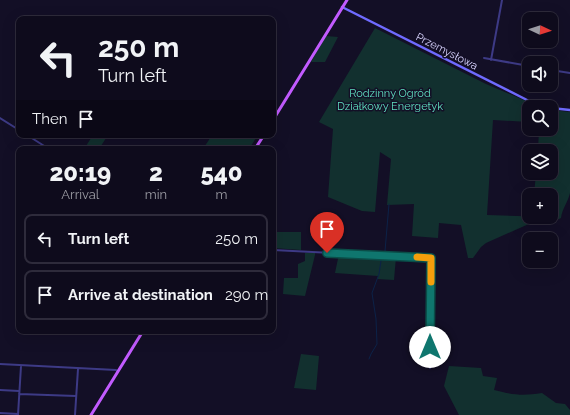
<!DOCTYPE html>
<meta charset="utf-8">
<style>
body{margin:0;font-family:Raleway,sans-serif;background:#1c1929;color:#f1f3f6;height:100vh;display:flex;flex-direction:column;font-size:15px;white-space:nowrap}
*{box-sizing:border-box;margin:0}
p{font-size:13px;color:#9b9ba3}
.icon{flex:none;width:22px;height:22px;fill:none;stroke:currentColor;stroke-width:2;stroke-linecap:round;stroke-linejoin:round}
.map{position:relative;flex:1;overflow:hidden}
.sheet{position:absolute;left:16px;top:146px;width:260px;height:188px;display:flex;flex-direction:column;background:#0e0b1c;border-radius:8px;box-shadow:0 4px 16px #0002,0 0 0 1px #2e2b3b}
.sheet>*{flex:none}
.banner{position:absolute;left:16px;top:16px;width:260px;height:122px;border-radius:8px;box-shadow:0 4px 16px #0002,0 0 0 1px #2e2b3b;background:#0e0b1c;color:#f1f3f6;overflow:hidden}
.needle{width:26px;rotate:94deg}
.controls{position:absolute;left:522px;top:12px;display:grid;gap:8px}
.controls a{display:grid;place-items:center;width:36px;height:36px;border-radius:8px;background:#0e0b1c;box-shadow:0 4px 16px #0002,0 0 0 1px #2e2b3b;font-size:20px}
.pin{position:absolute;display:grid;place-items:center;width:34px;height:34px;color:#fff;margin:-41px -17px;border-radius:50% 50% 50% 0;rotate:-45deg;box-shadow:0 0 4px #0007}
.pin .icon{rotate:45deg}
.me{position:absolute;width:44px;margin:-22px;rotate:0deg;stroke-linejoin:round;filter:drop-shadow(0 0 3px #0008)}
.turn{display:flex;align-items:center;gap:14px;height:84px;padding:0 16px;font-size:18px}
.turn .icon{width:52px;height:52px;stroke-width:2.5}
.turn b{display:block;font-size:28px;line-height:34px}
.then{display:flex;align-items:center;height:38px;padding:0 16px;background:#0003;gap:8px;font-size:15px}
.eta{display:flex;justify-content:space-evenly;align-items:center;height:68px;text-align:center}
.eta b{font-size:24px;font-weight:800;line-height:28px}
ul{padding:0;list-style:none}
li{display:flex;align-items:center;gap:12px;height:50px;margin:0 8px 6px;padding:0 8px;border:2px solid #2e2b3b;border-radius:8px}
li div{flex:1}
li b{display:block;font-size:15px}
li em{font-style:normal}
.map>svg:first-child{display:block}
</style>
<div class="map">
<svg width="570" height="415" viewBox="0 0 570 415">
<rect width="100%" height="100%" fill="#130f26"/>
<!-- green -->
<path fill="#12302f" d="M375,28L486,84L540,107H529V122L493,120L487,215L551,217V195H534L536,173H551V151H538L539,129H551V110L570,112V193C568,202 562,209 561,218L552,222L545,219H540L486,243L481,247L473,258H468L461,225L439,223L438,238L412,236L414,204L387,205L391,159L380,152L375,212L362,211L328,197L333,129L319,122Z
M326,36L338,37L325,62H311Z
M93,135H108L99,149H89L86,146Z
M212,135H258L249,149H203Z
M320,219L326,220V225L333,227L334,239L319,238Z
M273,232H301V250L273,248Z
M305,253H315V255L305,296L283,294L284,278H298V264L305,261Z
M339,254L396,257L394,280L377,279L378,276L335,273Z
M301,354L319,356L316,390L294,388Z
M449,366L481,368L483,376L497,378L494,390C513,395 523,396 542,393L556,403L565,404L570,410V415H459L444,386Z"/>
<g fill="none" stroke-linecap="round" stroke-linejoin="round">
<!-- stream -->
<path stroke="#0c2248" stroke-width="1" d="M369,359L371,354L377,344L376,319L372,293L379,274L382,254L385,251L389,204"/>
<!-- street -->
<path stroke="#3d3a85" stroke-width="2" d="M484,58L529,66
M491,60L502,0
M551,70L570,73
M0,118L19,130
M27,135L49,149
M273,250L431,258L430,368
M0,364L116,370L118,372
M0,390L19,391
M19,394L76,396
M0,413L18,414
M18,415L21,366
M75,415L78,369"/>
<!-- secondary -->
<path stroke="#6f6bff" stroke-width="2.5" d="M342,7L529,101L545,107
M551,108L570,110"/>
<!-- primary -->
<path stroke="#c25bff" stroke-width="3" d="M273,120L347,0
M255,149L264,135
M91,415L143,331"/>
</g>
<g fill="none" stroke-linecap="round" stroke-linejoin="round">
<defs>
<path id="route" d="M327,253L431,258L430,347"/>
</defs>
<!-- route casing -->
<use href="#route" stroke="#0a4d48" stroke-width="10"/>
<!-- route -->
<use href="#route" stroke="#0f766e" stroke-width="7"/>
<!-- slow -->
<path stroke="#f59e0b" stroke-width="7" d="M417,257L431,258V282"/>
</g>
<g text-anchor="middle" stroke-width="3" stroke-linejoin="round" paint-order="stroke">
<!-- street labels -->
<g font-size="11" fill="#d9d4ff" stroke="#130f26">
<text transform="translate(447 51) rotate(27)" y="4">Przemysłowa</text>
</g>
<!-- park labels -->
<g font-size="11" fill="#5fe0c0" stroke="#130f26">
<text x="390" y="97">Rodzinny Ogród<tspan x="390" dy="13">Działkowy Energetyk</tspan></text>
</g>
</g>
</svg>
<div class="controls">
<a><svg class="needle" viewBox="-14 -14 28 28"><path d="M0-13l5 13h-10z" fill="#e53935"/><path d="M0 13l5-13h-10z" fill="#9b9ba3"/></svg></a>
<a><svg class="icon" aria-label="sound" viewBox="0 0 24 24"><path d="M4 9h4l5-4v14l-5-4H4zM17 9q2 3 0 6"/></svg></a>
<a><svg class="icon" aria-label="search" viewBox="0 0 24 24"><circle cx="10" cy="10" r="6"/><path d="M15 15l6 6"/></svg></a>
<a><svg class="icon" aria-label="layers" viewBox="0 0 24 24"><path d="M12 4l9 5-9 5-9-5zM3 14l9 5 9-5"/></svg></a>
<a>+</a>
<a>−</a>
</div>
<div class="pin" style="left:327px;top:253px;background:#d93025"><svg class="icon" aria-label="arrive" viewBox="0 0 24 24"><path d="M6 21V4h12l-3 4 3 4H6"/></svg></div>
<svg class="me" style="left:430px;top:347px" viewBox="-20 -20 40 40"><circle r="19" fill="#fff"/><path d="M0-13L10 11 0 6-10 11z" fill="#0f766e"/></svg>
<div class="banner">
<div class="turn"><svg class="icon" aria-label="left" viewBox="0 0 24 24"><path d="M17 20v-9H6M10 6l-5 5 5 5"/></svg><div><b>250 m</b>Turn left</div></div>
<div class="then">Then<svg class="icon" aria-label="arrive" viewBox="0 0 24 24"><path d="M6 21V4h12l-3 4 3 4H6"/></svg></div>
</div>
<section class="sheet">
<div class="eta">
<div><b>20:19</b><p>Arrival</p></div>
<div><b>2</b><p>min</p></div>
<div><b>540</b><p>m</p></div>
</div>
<ul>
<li><svg class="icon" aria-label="left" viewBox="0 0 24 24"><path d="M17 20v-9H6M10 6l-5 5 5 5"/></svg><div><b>Turn left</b></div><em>250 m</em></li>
<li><svg class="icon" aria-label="arrive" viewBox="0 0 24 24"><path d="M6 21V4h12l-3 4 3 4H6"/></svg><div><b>Arrive at destination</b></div><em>290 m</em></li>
</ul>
</section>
</div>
